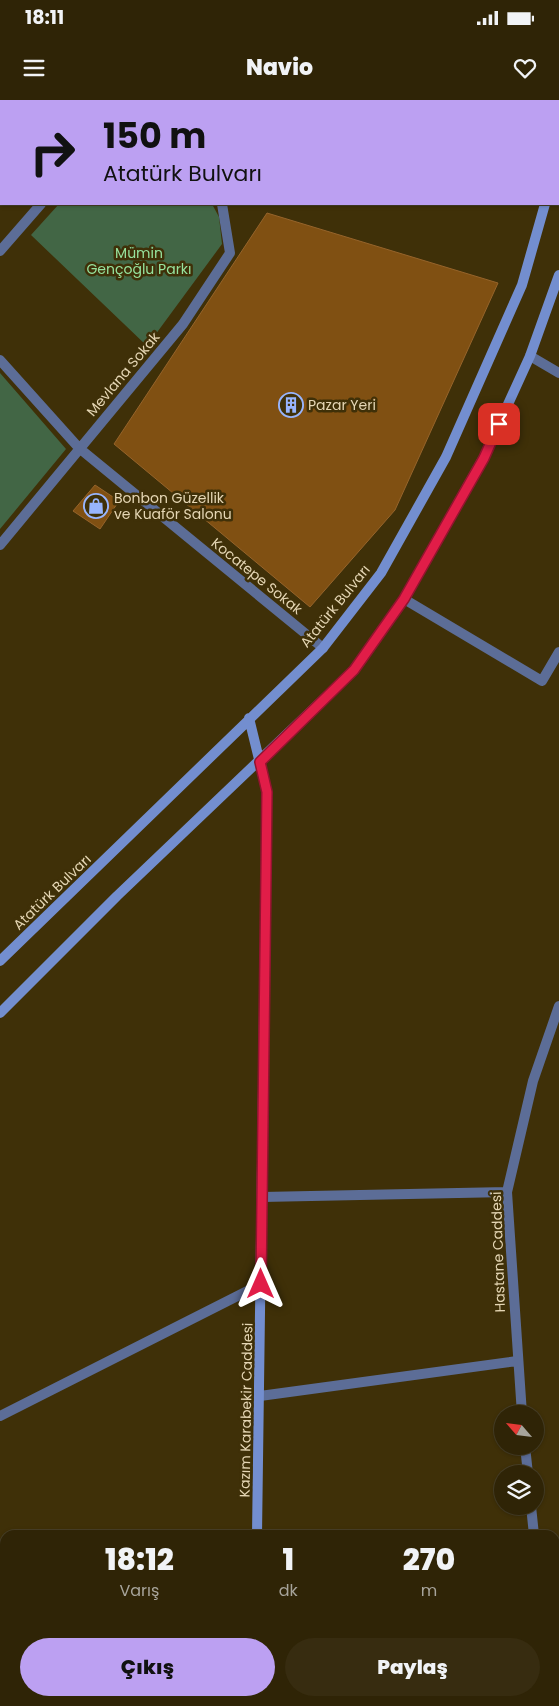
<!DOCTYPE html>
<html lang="tr">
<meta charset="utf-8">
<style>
body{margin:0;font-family:Poppins,sans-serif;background:#372c10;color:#f1f3f6;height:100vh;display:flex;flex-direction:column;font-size:19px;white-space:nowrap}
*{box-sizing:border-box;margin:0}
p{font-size:16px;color:#a7a49b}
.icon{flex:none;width:28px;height:28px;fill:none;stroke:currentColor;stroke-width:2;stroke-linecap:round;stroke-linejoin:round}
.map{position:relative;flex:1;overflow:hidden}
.side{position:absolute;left:0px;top:1430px;width:560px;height:176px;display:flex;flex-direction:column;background:#2f2406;border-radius:15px 15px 0 0;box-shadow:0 1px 4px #0004,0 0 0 1px #4a4128}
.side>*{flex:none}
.top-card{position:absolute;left:0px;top:0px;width:560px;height:105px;box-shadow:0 1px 4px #0004,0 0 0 1px #4a4128;background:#bca0f2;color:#111;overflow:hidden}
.needle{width:32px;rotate:298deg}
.fabs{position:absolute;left:494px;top:1305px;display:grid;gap:10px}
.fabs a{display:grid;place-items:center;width:50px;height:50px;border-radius:50%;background:#2f2406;box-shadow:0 1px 4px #0004,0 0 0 1px #4a4128;font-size:25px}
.pin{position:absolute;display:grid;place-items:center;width:42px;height:42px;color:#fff;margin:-21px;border-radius:10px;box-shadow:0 2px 8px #0006}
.me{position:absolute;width:55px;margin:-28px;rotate:0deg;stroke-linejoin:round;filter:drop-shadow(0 0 4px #0008)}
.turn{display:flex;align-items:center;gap:18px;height:105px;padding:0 20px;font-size:22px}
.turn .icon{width:65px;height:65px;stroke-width:2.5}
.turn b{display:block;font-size:35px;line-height:42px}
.eta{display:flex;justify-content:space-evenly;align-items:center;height:85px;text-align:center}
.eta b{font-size:30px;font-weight:800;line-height:35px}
.action{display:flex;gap:10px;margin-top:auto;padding:10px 20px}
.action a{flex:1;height:58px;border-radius:30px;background:#bca0f2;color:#111;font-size:20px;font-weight:800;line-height:58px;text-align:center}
.action a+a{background:#372c10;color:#f1f3f6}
.status{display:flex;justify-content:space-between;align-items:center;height:35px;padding:0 25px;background:#2f2406;direction:ltr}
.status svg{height:14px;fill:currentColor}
header{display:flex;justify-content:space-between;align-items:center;height:65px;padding:0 20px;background:#2f2406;font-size:22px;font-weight:800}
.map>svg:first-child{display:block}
</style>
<div class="status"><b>18:11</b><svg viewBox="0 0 49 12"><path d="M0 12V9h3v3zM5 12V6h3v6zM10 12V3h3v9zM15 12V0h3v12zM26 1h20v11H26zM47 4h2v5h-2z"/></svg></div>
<header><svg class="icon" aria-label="menu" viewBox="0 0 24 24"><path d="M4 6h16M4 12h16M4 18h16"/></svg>Navio<svg class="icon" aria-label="heart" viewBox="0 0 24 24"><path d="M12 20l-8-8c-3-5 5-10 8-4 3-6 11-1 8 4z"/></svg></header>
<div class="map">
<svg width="559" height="1606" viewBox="0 0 559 1606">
<rect width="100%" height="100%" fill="#3f3008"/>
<!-- green -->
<path fill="#426645" d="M59,104H212L219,117L222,144L147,246L31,135Z
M0,273L66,349L0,429Z"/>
<!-- building -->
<path fill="#805012" stroke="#96642b" d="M267,113L498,183L395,410L310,507L114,344Z
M95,385L119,401L100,429L73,411Z"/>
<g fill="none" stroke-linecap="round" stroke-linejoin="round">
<!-- lane -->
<path stroke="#5c6d97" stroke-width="10" d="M530,256L559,273
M404,499L542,581L559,552"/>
<!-- street -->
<path stroke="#5c6d97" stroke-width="10" d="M169,0L170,1
M70,1L71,0
M127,1V0
M0,53L1,54
M0,84L1,82
M0,151L41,104
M0,260L79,348L323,548
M0,445L183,224L230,153L222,104
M262,1097L507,1092
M260,1296L517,1261
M522,1314L507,1092L533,981L559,906
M0,1316L261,1184
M525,1346L528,1374
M531,1406L534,1435
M542,1606V1601"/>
<!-- secondary -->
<path stroke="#738ecf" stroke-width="10" d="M555,1V0
M249,618L267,692L257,1435
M0,861L323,548L381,473L446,357L522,185L545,104
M0,913L117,796L354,570L404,499L484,357L530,256L559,175
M255,1606V1601"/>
</g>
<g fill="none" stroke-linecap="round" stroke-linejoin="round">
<defs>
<path id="route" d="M261,1184L267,692L260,662L354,570L404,499L484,358L499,324"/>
</defs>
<!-- route casing -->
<use href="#route" stroke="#92132f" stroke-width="12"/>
<!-- route -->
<use href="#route" stroke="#e11d48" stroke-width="9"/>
</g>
<!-- icons -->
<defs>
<symbol id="building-ring" viewBox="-11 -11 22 22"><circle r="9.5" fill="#3f3008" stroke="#98b5fd" stroke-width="1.5"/><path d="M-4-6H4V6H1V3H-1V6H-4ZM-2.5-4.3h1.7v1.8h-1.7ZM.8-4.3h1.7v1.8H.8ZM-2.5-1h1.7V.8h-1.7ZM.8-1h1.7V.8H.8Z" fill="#98b5fd"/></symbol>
<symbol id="shop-ring" viewBox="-11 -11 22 22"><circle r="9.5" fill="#3f3008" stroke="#98b5fd" stroke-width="1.5"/><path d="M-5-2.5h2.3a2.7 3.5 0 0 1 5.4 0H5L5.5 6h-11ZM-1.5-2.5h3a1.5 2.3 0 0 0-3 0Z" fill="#98b5fd"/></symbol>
</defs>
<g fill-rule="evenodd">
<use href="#building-ring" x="277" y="291" width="28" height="28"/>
<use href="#shop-ring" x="82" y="392" width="28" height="28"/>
</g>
<g text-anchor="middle" stroke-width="5" stroke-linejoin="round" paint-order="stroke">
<!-- park labels -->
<g font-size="14" fill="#96e39e" stroke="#3f3008">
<text x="139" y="158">Mümin<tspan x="139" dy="16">Gençoğlu Parkı</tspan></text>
</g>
<!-- street labels -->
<g font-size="14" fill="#e5d6b4" stroke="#3f3008">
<text transform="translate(123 274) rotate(-50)" y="5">Mevlana Sokak</text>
<text transform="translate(257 476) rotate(39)" y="5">Kocatepe Sokak</text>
<text transform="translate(335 506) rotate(-51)" y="5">Atatürk Bulvarı</text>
<text transform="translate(52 792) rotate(-44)" y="5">Atatürk Bulvarı</text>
<text transform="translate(498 1152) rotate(-92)" y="5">Hastane Caddesi</text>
<text transform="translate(246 1310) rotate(-89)" y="5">Kazım Karabekir Caddesi</text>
</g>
<!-- poi labels -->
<g font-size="14" fill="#e5d6b4" stroke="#3f3008" text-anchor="start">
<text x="308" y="310">Pazar Yeri</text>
<text x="114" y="403">Bonbon Güzellik<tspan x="114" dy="16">ve Kuaför Salonu</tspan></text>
</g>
</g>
</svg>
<div class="fabs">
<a><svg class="needle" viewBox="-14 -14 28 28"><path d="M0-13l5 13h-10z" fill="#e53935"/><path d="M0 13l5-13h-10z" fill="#a7a49b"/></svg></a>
<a><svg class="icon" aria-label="layers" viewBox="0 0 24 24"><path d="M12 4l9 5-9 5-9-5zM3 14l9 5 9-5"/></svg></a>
</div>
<div class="pin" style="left:499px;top:324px;background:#d93025"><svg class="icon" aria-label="arrive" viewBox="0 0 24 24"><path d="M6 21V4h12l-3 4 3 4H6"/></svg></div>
<svg class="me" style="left:261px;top:1184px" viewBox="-20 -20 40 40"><path d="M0-17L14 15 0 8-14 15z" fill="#e11d48" stroke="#fff" stroke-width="4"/></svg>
<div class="top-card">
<div class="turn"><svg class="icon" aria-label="right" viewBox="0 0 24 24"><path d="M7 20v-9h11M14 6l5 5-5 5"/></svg><div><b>150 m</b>Atatürk Bulvarı</div></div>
</div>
<section class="side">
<div class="eta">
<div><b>18:12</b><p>Varış</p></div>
<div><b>1</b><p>dk</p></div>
<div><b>270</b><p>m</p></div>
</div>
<div class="action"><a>Çıkış</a><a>Paylaş</a></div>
</section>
</div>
